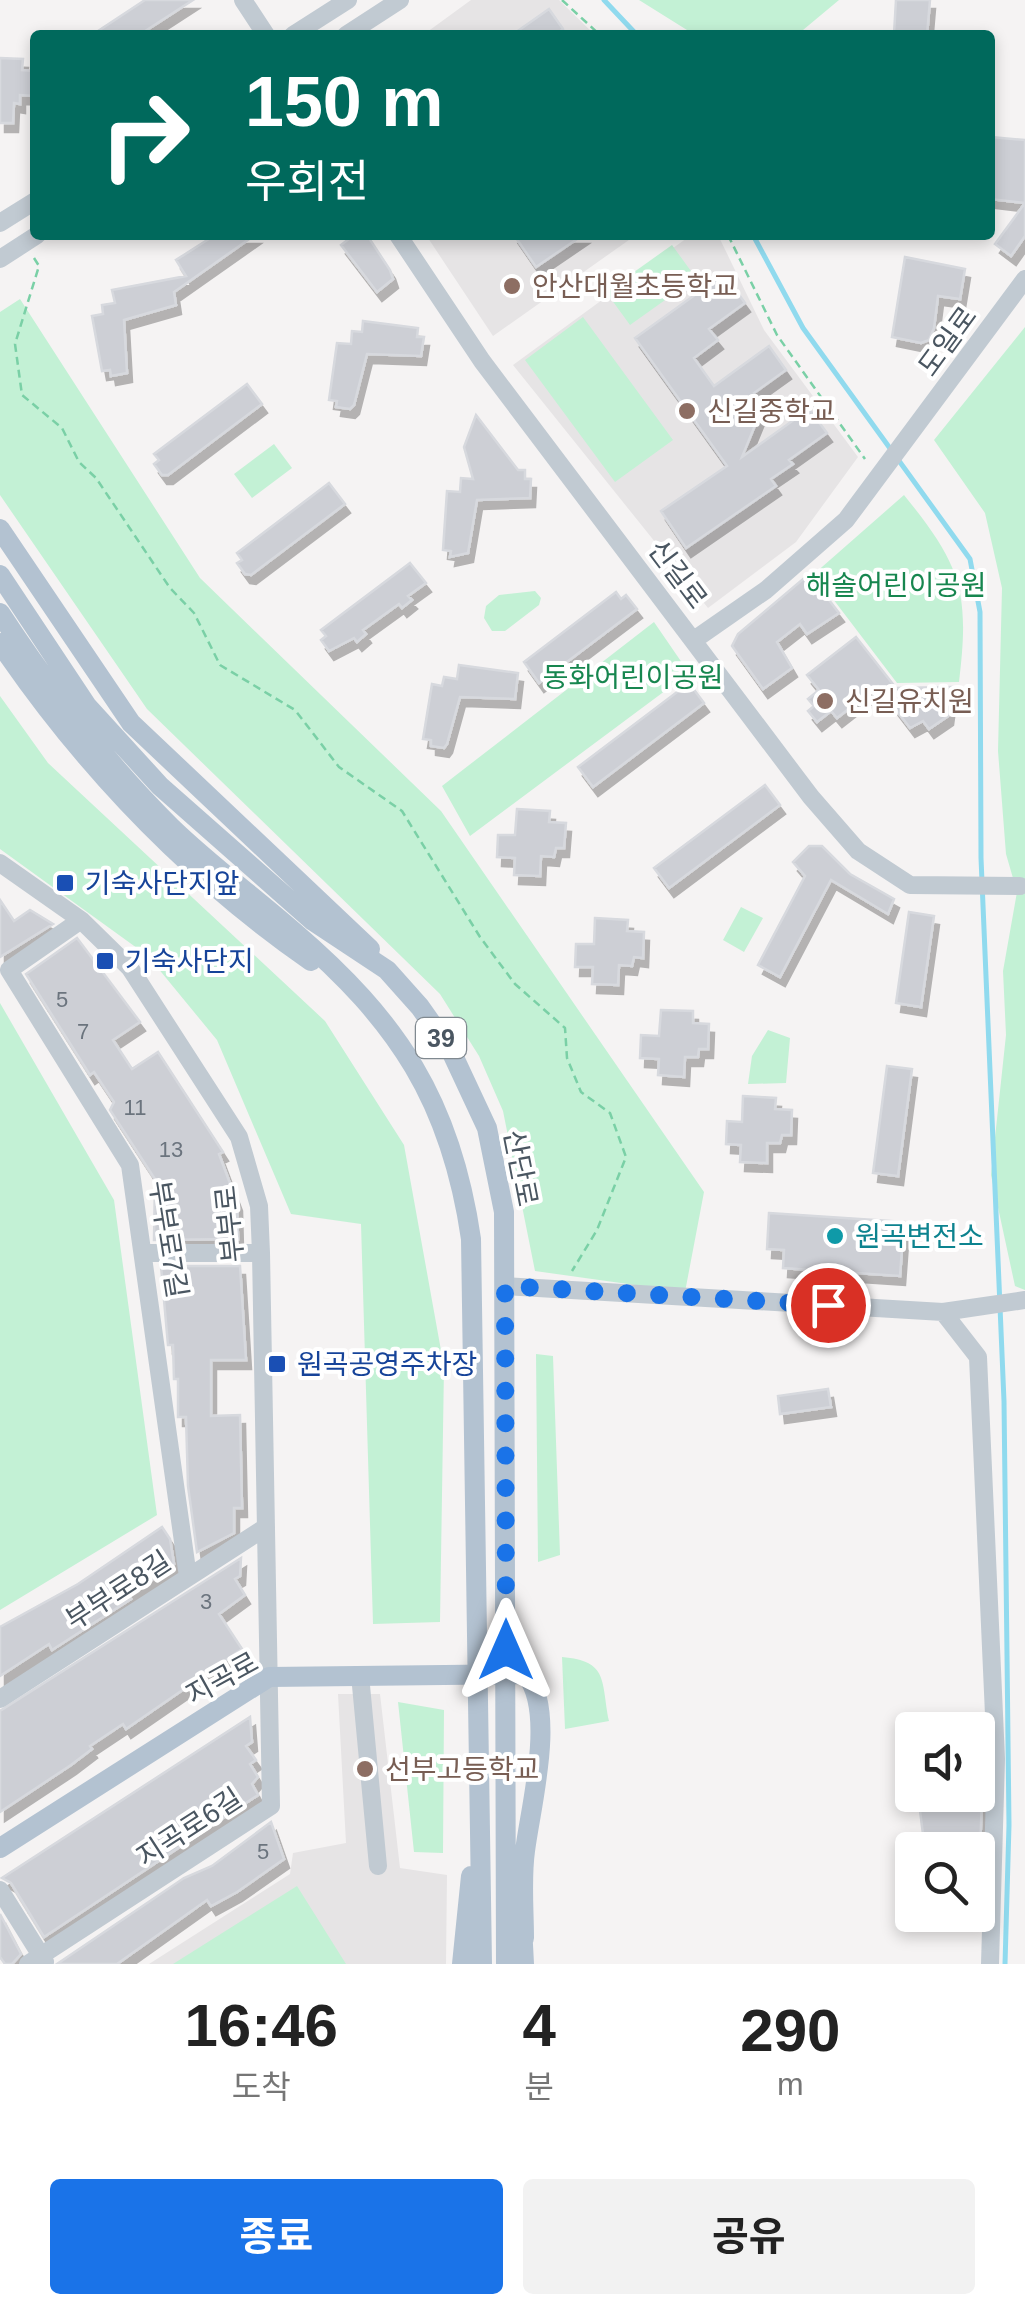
<!DOCTYPE html>
<html lang="ko">
<meta charset="utf-8">
<style>
body{margin:0;font-family:Helvetica,"Noto Sans KR",sans-serif;background:#f2f2f2;color:#222;height:100vh;display:flex;flex-direction:column;font-size:38px;white-space:nowrap}
*{box-sizing:border-box;margin:0}
p{font-size:32px;color:#767676}
.icon{flex:none;width:55px;height:55px;fill:none;stroke:currentColor;stroke-width:2;stroke-linecap:round;stroke-linejoin:round}
.map{position:relative;height:1964px;overflow:hidden}
.sheet{display:flex;flex-direction:column;background:#fff;flex:1}
.sheet>*{flex:none}
.guide{position:absolute;left:30px;top:30px;width:965px;height:210px;border-radius:10px;box-shadow:0 5px 15px #0003;background:#00695c;color:#fff;overflow:hidden}
.tools{position:absolute;left:895px;top:1712px;display:grid;gap:20px}
.tools a{display:grid;place-items:center;width:100px;height:100px;border-radius:10px;background:#fff;box-shadow:0 5px 15px #0003;font-size:50px}
.pin{position:absolute;display:grid;place-items:center;width:85px;height:85px;color:#fff;margin:-42px;border:5px solid #fff;border-radius:50%;box-shadow:0 2px 10px #0007}
.me{position:absolute;width:110px;margin:-55px;rotate:0deg;stroke-linejoin:round;filter:drop-shadow(0 0 8px #0008)}
.turn{display:flex;align-items:center;gap:35px;height:210px;padding:0 50px;font-size:45px}
.turn .icon{width:130px;height:130px;stroke-width:2.5}
.turn b{display:block;font-size:70px;line-height:85px}
.eta{display:flex;justify-content:space-evenly;align-items:center;height:170px;text-align:center}
.eta b{font-size:60px;font-weight:700;line-height:70px}
.action{display:flex;gap:20px;margin-top:auto;padding:20px 50px}
.action a{flex:1;height:115px;border-radius:10px;background:#1a73e8;color:#fff;font-size:40px;font-weight:700;line-height:115px;text-align:center}
.action a+a{background:#f2f2f2;color:#222}
.map>svg:first-child{display:block}
</style>
<div class="map">
<svg width="1025" height="1964" viewBox="0 0 1025 1964">
<defs>
<filter id="shadow"><feDropShadow dx="5" dy="9" stdDeviation="0" flood-color="#0004"/></filter>
</defs>
<rect width="100%" height="100%" fill="#f5f3f3"/>
<!-- education -->
<path fill="#e6e4e5" d="M471,0H559L595,35H423Z
M426,235H636L493,336Z
M691,235H718L764,330L858,457L796,542L708,608L513,365Z
M338,1694H380L400,1868L447,1875L446,1964H149L290,1874L293,1853L346,1843Z"/>
<!-- green -->
<path fill="#c3f1d5" d="M639,0H839L797,35H695Z
M672,245L696,278L630,325L606,292Z
M20,299L200,578L441,811L704,1192L685,1292L535,1271L503,1111L479,1056L440,994L147,709L0,495V312Z
M583,317L673,440L615,482L525,360Z
M1025,327V1290L1015,1286L991,1175L1006,1035L1003,971L1017,892L1006,854L998,751L1002,588L985,513L934,440Z
M274,444L292,468L252,498L234,474Z
M904,495C961,565 970,592 959,682L897,683L814,574Z
M535,591L541,598L539,605L505,631H492L484,618L486,606L499,595Z
M654,622L689,673L470,836L442,786Z
M0,696L48,763L325,1021L404,1145L444,1367L440,1622L373,1624L361,1224L291,1214L217,1040L148,956L0,849Z
M741,907L763,918L744,952L723,940Z
M0,1003L114,1200L157,1515L0,1610Z
M768,1030L790,1038L786,1083L748,1084L752,1056Z
M536,1354L553,1356L560,1555L538,1562Z
M562,1657C609,1661 601,1681 609,1721L565,1729Z
M398,1702L444,1710L443,1853L414,1852Z
M297,1886L346,1964H173Z"/>
<g fill="none" stroke-linecap="round" stroke-linejoin="round">
<!-- stream -->
<path stroke="#90daee" stroke-width="5" d="M604,0L637,35
M753,235L803,328L970,559L980,612L981,858L1004,1401L1009,1825L1005,1964"/>
</g>
<!-- building -->
<path fill="#cdcfd5" stroke="#d7d9de" stroke-width="2.5" filter="url(#shadow)" d="M145,0H193L139,35H92Z
M896,0H930L927,35L894,34Z
M549,9L563,29L555,35H512Z
M0,58L23,59L22,70L35,71V96L20,95V104L14,103L13,123H0Z
M991,137L1025,140V236L1011,256L995,244L1025,203L990,199Z
M215,235H255L174,292L176,305L124,320L127,373L111,376L110,370L102,371L92,316L103,314L102,305L115,303L112,290L186,276L176,260Z
M354,235H367L390,270L393,279L377,292L341,245Z
M514,235H583L536,267Z
M905,257L965,269L960,299L938,296L934,328L929,340L921,343L892,337Z
M724,274L745,303L709,329L718,340L694,358L714,386L769,346L786,370L754,393L763,406L742,457L809,409L827,433L789,460L793,464L771,479L776,486L686,548L661,511L727,466L635,338Z
M363,321L418,328L417,337H424L421,356L367,354L354,405L350,409L336,407L337,401L329,400L337,343L351,344L352,331L362,332Z
M247,384L262,404L168,475H162L154,464L159,460L154,454Z
M476,415L518,470H525V479H531L530,498L477,500L468,553L450,557L451,551L443,550L447,491L460,492L461,478L473,479L464,447Z
M329,483L345,504L251,575L245,574L237,563L242,560L237,553Z
M410,563L426,583L408,596L412,600L402,608L399,604L363,630L366,634L357,642L354,638L329,651L321,640L326,636L321,630Z
M809,574L839,613L807,634L800,624L777,642L792,668L763,689L732,646L738,634Z
M616,592L621,599L626,595L637,609L539,683L524,662Z
M856,637L896,688L952,687L948,716L929,729L923,721L910,728L878,686L837,718L831,711L817,722L808,711L814,706L808,699L819,690L807,675Z
M459,665L518,673L515,699L460,697L447,744L444,748L431,746V740L423,739L432,684L442,686L444,677L457,679Z
M689,683L704,703L593,787L578,767Z
M765,785L780,805L669,888L654,868Z
M517,809L550,811L549,822L566,823L564,848H556L554,857L541,856L540,876L514,875L515,858L497,857L498,835H515Z
M809,846H822L850,874L894,899L888,914L831,880L780,977L758,965L805,876L793,862Z
M0,900L14,921L30,910L53,924L0,957Z
M909,912L934,916L921,1007L896,1003Z
M595,918L628,920L627,931L644,932L643,958L634,957L632,966L619,965L618,985L592,984L593,967H575L576,944H594Z
M77,938L140,1022L113,1040L132,1069L158,1052L223,1152L219,1154L237,1202L238,1239L154,1240L155,1179L110,1110L114,1102L94,1072L90,1075L26,974Z
M661,1010L693,1011V1023L709,1024L708,1049H699L698,1057H685L684,1077L658,1075L659,1059L640,1058L641,1035L659,1036Z
M887,1066L912,1069L898,1176L873,1173Z
M743,1096L776,1098L775,1109L792,1110L791,1135H782L780,1143H767V1163L740,1162L741,1145L726,1144L727,1121L742,1122Z
M769,1213L904,1222L900,1276L783,1268L784,1250L767,1249Z
M161,1266H240L246,1360H211V1416L240,1415L242,1508H234V1533L197,1552L188,1486L186,1417H178V1379H174L173,1345H168Z
M828,1389L831,1407L780,1414L778,1396Z
M162,1527L170,1539L174,1564L129,1596L131,1599L52,1650L49,1644L0,1676V1627L78,1584Z
M241,1558L240,1576L235,1579L245,1595L219,1614L242,1649L126,1729L123,1724L90,1746L92,1749L71,1765L0,1812V1711Z
M250,1717L252,1742L246,1746L256,1760L250,1764L258,1777L252,1784L258,1795L44,1937L11,1883L2,1878Z
M982,1798L980,1850H925L919,1803Z
M271,1822L284,1859L237,1892L211,1906L207,1900L117,1964H57L184,1878L212,1866Z
M0,1914L21,1954L12,1964H5L0,1957Z"/>
<g fill="none" stroke-linecap="round" stroke-linejoin="round">
<!-- path -->
<path stroke="#7ad0a6" stroke-width="2.5" stroke-dasharray="8 5" stroke-linecap="butt" d="M562,0L600,35
M728,235L777,335L865,459
M34,258L39,266L15,344L22,395L62,428L79,462L96,478L170,588L194,613L220,665L295,710L339,767L402,811L480,937L515,984L565,1028L567,1058L581,1092L610,1113L626,1157L597,1230L572,1271"/>
<!-- minor -->
<path stroke="#c1cad2" stroke-width="18" d="M243,0L266,35
M293,35L348,0
M346,35L400,0
M0,223L35,201
M398,235L482,361L811,797L858,851L910,885L1020,886
M0,259L37,235
M694,640L766,590L846,520L1025,279
M0,863L81,920L130,968L239,1137L259,1206L261,1253L271,1806L28,1964
M81,920L9,970L130,1165L188,1577
M144,1253H261
M505,1286L943,1312L1025,1300
M943,1312L978,1357L996,1759L990,1964
M360,1675L378,1866
M0,1699L266,1527
M0,1890L45,1962"/>
<!-- major -->
<path stroke="#b3c2d1" stroke-width="20" d="M0,529L131,723L370,949
M0,575L87,706L160,786L313,921L387,970L420,1007L451,1051L487,1128L504,1212L506,1964
M0,613C51,691 105,762 171,827C209,864 253,896 293,931C398,1021 451,1101 471,1239L482,1964
M0,643C85,768 186,874 311,961
M0,1848L269,1677L526,1674C556,1712 531,1804 525,1851C521,1879 524,1910 524,1938
M522,1926L524,1964
M462,1964L471,1876"/>
</g>
<g fill="none" stroke-linecap="round" stroke-linejoin="round">
<!-- route -->
<path stroke="#1a73e8" stroke-width="18" stroke-dasharray="0 32.4" d="M506,1650L505,1286L828,1305"/>
</g>
<!-- markers -->
<g fill="#8d6e63" stroke="#fff" stroke-width="4">
<circle cx="512" cy="286" r="10"/>
<circle cx="687" cy="411" r="10"/>
<circle cx="825" cy="701" r="10"/>
<circle cx="365" cy="1769" r="10"/>
</g>
<g fill="#1a4fb4" stroke="#fff" stroke-width="4">
<rect x="55" y="873" width="20" height="20" rx="5"/>
<rect x="95" y="951" width="20" height="20" rx="5"/>
<rect x="267" y="1354" width="20" height="20" rx="5"/>
</g>
<circle fill="#0f9aa8" stroke="#fff" stroke-width="4" cx="835" cy="1236" r="10"/>
<g text-anchor="middle" stroke-width="8" stroke-linejoin="round" paint-order="stroke">
<!-- number labels -->
<g font-size="22" fill="#6b747e">
<text x="62" y="1007">5</text>
<text x="83" y="1039">7</text>
<text x="135" y="1115">11</text>
<text x="171" y="1157">13</text>
<text x="206" y="1609">3</text>
<text x="263" y="1859">5</text>
</g>
<!-- shield labels -->
<rect fill="#fff" stroke="#808990" stroke-width="2.5" x="416" y="1018" width="50" height="40" rx="8"/>
<g font-size="25" font-weight="bold" fill="#4a5661">
<text x="441" y="1047">39</text>
</g>
<!-- education labels -->
<g font-size="28" fill="#785e54" stroke="#fff" text-anchor="start">
<text x="532" y="296">안산대월초등학교</text>
<text x="707" y="421">신길중학교</text>
<text x="845" y="711">신길유치원</text>
<text x="385" y="1779">선부고등학교</text>
</g>
<!-- street labels -->
<g font-size="28" fill="#4a5661" stroke="#fff">
<text transform="translate(947 341) rotate(-54)" y="10">도일로</text>
<text transform="translate(678 574) rotate(53)" y="10">신길로</text>
<text transform="translate(521 1168) rotate(79)" y="10">산단로</text>
<text transform="translate(229 1224) rotate(-96)" y="10">부부로</text>
<text transform="translate(169 1239) rotate(81)" y="10">부부로7길</text>
<text transform="translate(118 1590) rotate(-33)" y="10">부부로8길</text>
<text transform="translate(222 1678) rotate(-29)" y="10">지곡로</text>
<text transform="translate(189 1827) rotate(-33)" y="10">지곡로6길</text>
</g>
<!-- park labels -->
<g font-size="28" fill="#17864f" stroke="#fff">
<text x="896" y="595">해솔어린이공원</text>
<text x="633" y="687">동화어린이공원</text>
</g>
<!-- transit labels -->
<g font-size="28" fill="#164399" stroke="#fff" text-anchor="start">
<text x="85" y="893">기숙사단지앞</text>
<text x="125" y="971">기숙사단지</text>
<text x="297" y="1374">원곡공영주차장</text>
</g>
<!-- culture labels -->
<g font-size="28" fill="#0d838f" stroke="#fff" text-anchor="start">
<text x="855" y="1246">원곡변전소</text>
</g>
</g>
</svg>
<div class="tools">
<a><svg class="icon" aria-label="sound" viewBox="0 0 24 24"><path d="M4 9h4l5-4v14l-5-4H4zM17 9q2 3 0 6"/></svg></a>
<a><svg class="icon" aria-label="search" viewBox="0 0 24 24"><circle cx="10" cy="10" r="6"/><path d="M15 15l6 6"/></svg></a>
</div>
<div class="pin" style="left:828px;top:1305px;background:#d93025"><svg class="icon" aria-label="arrive" viewBox="0 0 24 24"><path d="M6 21V4h12l-3 4 3 4H6"/></svg></div>
<svg class="me" style="left:506px;top:1650px" viewBox="-20 -20 40 40"><path d="M0-17L14 15 0 8-14 15z" fill="#1a73e8" stroke="#fff" stroke-width="4"/></svg>
<div class="guide">
<div class="turn"><svg class="icon" aria-label="right" viewBox="0 0 24 24"><path d="M7 20v-9h11M14 6l5 5-5 5"/></svg><div><b>150 m</b>우회전</div></div>
</div>
</div>
<section class="sheet">
<div class="eta">
<div><b>16:46</b><p>도착</p></div>
<div><b>4</b><p>분</p></div>
<div><b>290</b><p>m</p></div>
</div>
<div class="action"><a>종료</a><a>공유</a></div>
</section>
